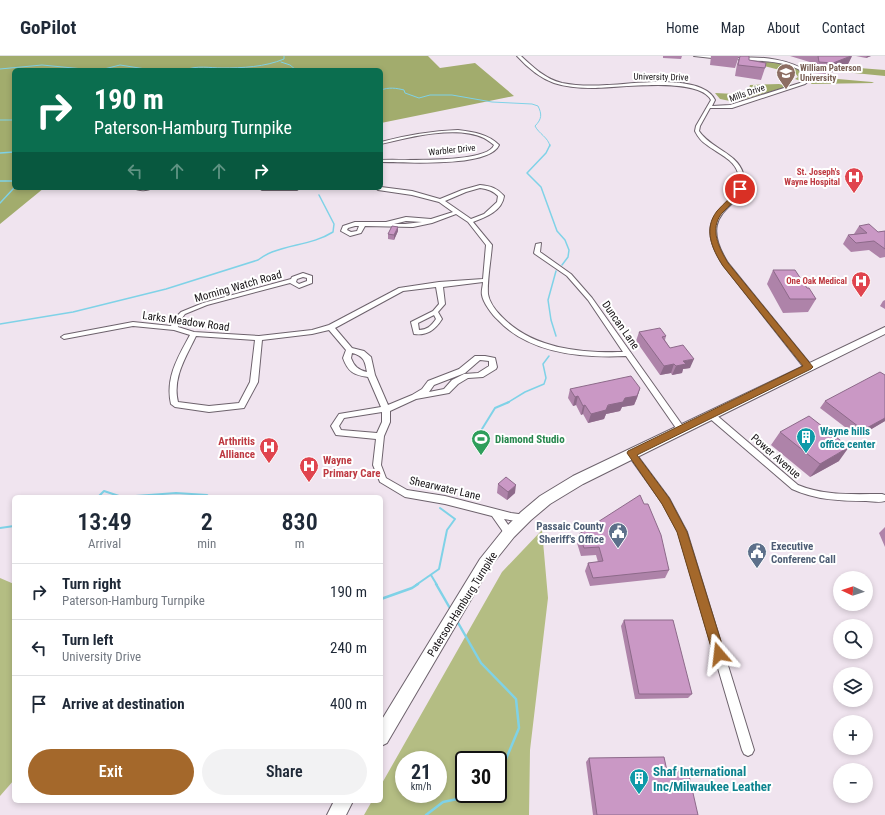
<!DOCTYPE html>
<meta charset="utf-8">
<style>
body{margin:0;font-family:"Roboto Condensed",sans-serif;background:#f2f2f3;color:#1f2937;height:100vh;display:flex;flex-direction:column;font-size:15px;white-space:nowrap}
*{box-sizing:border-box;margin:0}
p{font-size:13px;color:#747a83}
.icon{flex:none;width:22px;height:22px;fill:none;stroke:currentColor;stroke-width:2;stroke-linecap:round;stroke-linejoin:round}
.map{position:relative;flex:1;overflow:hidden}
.drawer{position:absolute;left:12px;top:439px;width:371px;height:308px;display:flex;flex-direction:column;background:#fff;border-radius:6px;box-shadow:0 2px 6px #0003}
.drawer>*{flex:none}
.top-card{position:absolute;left:12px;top:12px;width:371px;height:122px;border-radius:6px;box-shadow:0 2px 6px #0003;background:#0b6e4f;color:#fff;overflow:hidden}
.needle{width:26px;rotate:274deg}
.tools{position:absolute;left:833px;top:515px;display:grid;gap:8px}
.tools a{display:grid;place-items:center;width:40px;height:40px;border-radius:50%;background:#fff;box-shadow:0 2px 6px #0003;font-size:20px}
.speed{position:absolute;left:395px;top:695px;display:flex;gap:8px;font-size:20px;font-weight:700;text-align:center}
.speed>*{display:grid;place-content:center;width:52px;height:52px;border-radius:50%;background:#fff;box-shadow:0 2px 6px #0003;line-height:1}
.speed small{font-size:10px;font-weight:400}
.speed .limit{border:2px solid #111;border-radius:6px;background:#fff;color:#111}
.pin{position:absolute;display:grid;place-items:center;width:34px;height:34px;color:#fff;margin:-17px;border:2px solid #fff;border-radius:50%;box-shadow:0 1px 4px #0007}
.me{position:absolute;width:44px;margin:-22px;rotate:343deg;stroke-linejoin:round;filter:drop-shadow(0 0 3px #0008)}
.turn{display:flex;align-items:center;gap:14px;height:84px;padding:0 16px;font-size:18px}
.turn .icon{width:52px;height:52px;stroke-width:2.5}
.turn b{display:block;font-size:28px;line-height:34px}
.lanes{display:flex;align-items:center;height:38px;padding:0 16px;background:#0003;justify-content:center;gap:20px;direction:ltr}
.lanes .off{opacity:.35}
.eta{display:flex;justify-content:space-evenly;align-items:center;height:68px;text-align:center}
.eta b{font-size:24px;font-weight:600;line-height:28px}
.primary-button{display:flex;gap:8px;margin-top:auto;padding:8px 16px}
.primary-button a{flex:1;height:46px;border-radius:24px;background:#a4682b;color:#fff;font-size:16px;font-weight:600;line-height:46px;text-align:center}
.primary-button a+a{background:#f2f2f3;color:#1f2937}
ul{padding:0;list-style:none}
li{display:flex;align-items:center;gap:12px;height:56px;padding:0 16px;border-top:1px solid #e0e1e3}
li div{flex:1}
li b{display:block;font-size:15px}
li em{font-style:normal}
header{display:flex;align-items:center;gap:24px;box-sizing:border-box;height:56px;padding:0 20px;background:#fff;border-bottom:1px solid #e0e1e3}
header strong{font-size:19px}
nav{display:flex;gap:22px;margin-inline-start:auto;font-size:14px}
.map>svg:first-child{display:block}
</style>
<header>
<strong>GoPilot</strong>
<nav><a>Home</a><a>Map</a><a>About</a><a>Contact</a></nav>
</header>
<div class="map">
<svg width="885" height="759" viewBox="0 0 885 759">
<rect width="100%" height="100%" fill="#f0e4ef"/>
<!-- green -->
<path fill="#b4bd83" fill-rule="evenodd" d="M542,474L548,542L530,694L529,759H364L372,745H381V729L502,516ZM404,704H438V738H404ZM464,704H498V738H464Z
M0,522L14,528V724L0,740V744Z"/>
<!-- forest -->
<path fill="#a2ac6d" d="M0,0H428L440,12L475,7L514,40L381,67V14H14V132H44L0,168Z
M763,6C778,6 793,9 805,18L806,22L801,25L795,23L798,21L796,18L760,9L758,7Z
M859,12L885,14V20L854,17L841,14Z
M815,21L872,26L874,27L811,28Z
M779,28L789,30L735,46L720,43L715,37L735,38L748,35L750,29Z"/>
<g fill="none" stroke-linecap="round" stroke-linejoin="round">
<!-- stream-far3 -->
<path stroke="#7fd2e7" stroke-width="1" d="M281,6L290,9L296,14
M0,13L42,9L94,14
M100,14L120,9L152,14
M185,14C197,9 210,12 222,12C242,12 265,11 284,3V0
M381,34C389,31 396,32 404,34L405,37L419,42L430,39H452L492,46L532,48L538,50C542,58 542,63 535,70C539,78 548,81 550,90
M0,64H14"/>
<!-- stream-far2 -->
<path stroke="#7fd2e7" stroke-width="1.5" d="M550,89L546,97L527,117L541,131L557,175L565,184L569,194L568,201L562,209
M0,97L14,96
M0,125H14
M0,147L14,132
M556,215L548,244L551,264L556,280
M0,268L73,256L166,233L258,204C262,201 267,198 272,196C292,188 314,188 333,176L334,168L319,139
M507,347L525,336L544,328L546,322L543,308L549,300"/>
<!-- stream-far1 -->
<path stroke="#7fd2e7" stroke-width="2" d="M482,373L495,352L509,346
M98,441L104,435L122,441L176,437L207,439L209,441
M0,472L14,470
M431,519L437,529
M416,529L439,513L447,474L455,463L440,452"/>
<!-- stream -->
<path stroke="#7fd2e7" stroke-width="2.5" d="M436,528L451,554
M381,543L412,532L418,528
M457,565L481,607L516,643L519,672L498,722
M426,759L443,746L481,738"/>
<defs>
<path id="street" d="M517,0H521C533,11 545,23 562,27C577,30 592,30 607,29C633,28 702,17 715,44L712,50L730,49L803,26L808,22V19C788,4 763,5 739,4L738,2C762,0 791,3 811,18L812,22L805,28L732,52H710L700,70L699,75C710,92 737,97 743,117C754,154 691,148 728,207L811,309L812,311L811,313H805L723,209C684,149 748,153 738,117C734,103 717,97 707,89C701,85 698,81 695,75L696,70L711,44C699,20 617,32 593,32C580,32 566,31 554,27C540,22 527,11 517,0Z
M694,0H710L723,2L721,3Z
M458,74C474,76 488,78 499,89C489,112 404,106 381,106V104C401,103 487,108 494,89C491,87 488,84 484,82C456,69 410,81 381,88V86C407,79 432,75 458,74Z
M480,129C491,130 497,132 504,140C502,155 486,161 473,166L492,189C491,203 487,225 488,238C489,246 497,256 502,261C533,293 581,297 623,296L588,244L567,220L535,198L534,197L536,188L541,187L540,196L571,218L592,242L685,373L684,375H678L626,300C583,302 530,298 498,264C492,259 483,246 482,239C481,235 483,230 483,226L443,231L445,248L438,256L442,263C435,274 427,280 414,278L411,266L433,255L439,248L436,231L403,235L335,272L352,292L364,295L371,301L375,319L388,349L412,339L422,333L428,325L459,313L475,300H485L495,302L497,311L496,313L483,321L468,322L458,328L449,337L416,343L390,355V366L384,380L381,409L386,422L407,434L445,440L511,457L526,459L527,462L526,465L523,466L504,463L514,477L512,480L509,481L506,480L492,460L445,448L405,441L380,426L373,409L376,383L336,379L331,370L339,358L381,351L368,321C354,319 348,316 343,302L346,294L329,274L312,278L262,284L258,326L244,352L209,356L175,351L171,348C165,322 178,301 190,279L174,274L133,270L64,283L61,281L64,279L133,266L171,270L174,263L181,256L203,247L291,223L292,221L303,217L312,220V227L299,232L290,227L207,249L185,258L179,266L178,271L194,276L259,280L312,274L329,269L399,232L439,226L483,223L486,189L468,166L456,158L432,167L413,171L365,170L361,177L350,180L341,175L343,170L355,166H386L406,161L431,163L453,156L439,146L412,139L378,134L375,132H381V131L412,135L440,143L462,134ZM480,132C488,133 493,135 498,140L497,146L484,158L471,163L445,145L466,136ZM406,165L422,166L405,168H394ZM355,170H359L357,175L351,176L347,174L348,172ZM303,221L307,222V225L299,228L296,226L297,223ZM434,259L436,263C431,270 427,274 419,274L418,267ZM196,280L255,284L250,326L239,347L209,350L178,346C172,322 186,301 196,280ZM352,297C364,300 365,305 367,316C358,314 354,310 351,302ZM480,304L489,305V310L478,317L464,318L452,324L444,333L429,336L434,329L465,317ZM382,356V366L377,377L341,374L339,370L344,362Z
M134,132H152C148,135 138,135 134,132Z
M259,132H300L297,134H262Z
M711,356L714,357L798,429C824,440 854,438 882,438L885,439V445C879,447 872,445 866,445C841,445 816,444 792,433L708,361L707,359Z
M631,394L634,395L669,442L687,476L754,694L752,698L748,700L744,698L742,694L678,476L663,448L628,399L627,397L628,395Z"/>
<path id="primary" d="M885,271V278L583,428L550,448L531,464L514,481L490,511L387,687L381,690V665L480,503L504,473L521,456L540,440L573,420Z
M334,745H353L346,759H327Z"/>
</defs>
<!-- street casing -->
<use href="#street" stroke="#6d626c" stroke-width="2"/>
<!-- primary casing -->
<use href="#primary" stroke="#6d626c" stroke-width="2"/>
<!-- street -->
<use href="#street" fill="#fff" fill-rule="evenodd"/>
<!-- primary -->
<use href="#primary" fill="#fff" fill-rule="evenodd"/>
</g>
<!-- wall -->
<path fill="#ae83a9" d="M663,0H682L681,3L663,2Z
M711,0H739L735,12L710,9Z
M740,0H749V4L765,12L761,24L735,20L737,8Z
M790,0H852L847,10L828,18L815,17L813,7Z
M856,0H871L866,2Z
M859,170L878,176L885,175V201L880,202L869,194L851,196L843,188L848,179L854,178Z
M398,175L394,184L388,183V178Z
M773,214L807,232L816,243L808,256L783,257L767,228Z
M885,244V253L880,250L883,245Z
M639,276L666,280L665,284L670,292L690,312L683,313L682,317L672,319L671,317L660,319L636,285Z
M885,319V365L858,381L820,352L825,345Z
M640,332L637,342L634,349L622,351L620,355L606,358L604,363L588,367L583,358L581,359L576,349L573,350L568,342L570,333Z
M780,376L839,405L810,421L771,389Z
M498,428L515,437L507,444L497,437Z
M885,471V491L879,477Z
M579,478L669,514L665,522L590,530L585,515L588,507L598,506L596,499L581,500L577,487Z
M624,564L692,638L688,642L635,643L621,570Z
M589,702L667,715L698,759H593L586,706Z"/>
<!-- shaded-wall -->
<path fill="#8d6a8a" d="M852,0L847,10L828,18L833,7Z
M867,0H871L866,2Z
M398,171V175L394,184V179Z
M694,303L690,312L683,313L682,317L672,319L676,310L683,305Z
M674,308L671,317L660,319L664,310Z
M640,332L637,342L634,349L622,351L620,355L606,358L604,363L588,367L591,358L625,342Z
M578,340L576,349L573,350L575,341Z
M585,349L583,358L581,359L583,350Z
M885,362V365L858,381L863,374Z
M849,391L839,405L810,421L820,408Z
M516,429L515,437L507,444L508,436Z"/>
<!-- building -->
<path fill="#ca98c5" stroke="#8d6a8a" d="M740,0H749V4L766,7L765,12L738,9Z
M818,0H851L833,7L819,6Z
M869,168L878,176L885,175V193L874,185L856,187L848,179L867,177L859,170Z
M392,170L398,171L394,179L388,178Z
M773,214H795L807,232H809L816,243H790Z
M660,272L666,280L662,281L670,292L683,289L694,303L683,305L686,308L676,310L674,308L664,310L639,276Z
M880,316L885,319V362L863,374L825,345Z
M631,320L640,332L637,340L625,342L623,346L608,349L606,354L591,358L585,349L583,350L578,340L575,341L570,333Z
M809,360L849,391L820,408L780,376Z
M506,421L516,429L508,436L498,428Z
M640,439L644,448H648L661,479L669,514L593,522L588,507L603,505L599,491L584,492L579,478Z
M624,564H673L692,638H639Z
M664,701L667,715H688L698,759H597L589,702Z"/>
<!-- route -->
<path fill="#a4682b" stroke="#6b441c" d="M738,132L743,133C737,142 730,149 722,157C709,173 719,192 728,207L813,311L811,313L637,399L669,442L687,476L725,598L723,602L719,603L715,602L713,598L677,476L662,448L627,397L628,395L803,310L723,210C712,193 703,173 717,155C724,147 732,141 738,132Z"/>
<!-- icons -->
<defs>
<symbol id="university-pin" viewBox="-11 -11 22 30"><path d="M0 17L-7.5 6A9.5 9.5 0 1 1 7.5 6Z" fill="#8d6e63" stroke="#fff"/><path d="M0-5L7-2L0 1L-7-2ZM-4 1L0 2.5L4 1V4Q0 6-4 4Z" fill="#fff"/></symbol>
<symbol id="hospital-pin" viewBox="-11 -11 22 30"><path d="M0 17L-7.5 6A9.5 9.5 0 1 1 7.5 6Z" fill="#e0444e" stroke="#fff"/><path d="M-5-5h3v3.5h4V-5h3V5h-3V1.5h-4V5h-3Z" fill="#fff"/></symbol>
<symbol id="building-pin" viewBox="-11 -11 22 30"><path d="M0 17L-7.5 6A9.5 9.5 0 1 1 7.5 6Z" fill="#0f9aa8" stroke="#fff"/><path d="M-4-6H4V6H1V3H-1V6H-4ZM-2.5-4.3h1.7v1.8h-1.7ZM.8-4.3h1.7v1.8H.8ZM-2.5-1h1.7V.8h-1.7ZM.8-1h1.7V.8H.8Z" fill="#fff"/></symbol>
<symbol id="stadium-pin" viewBox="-11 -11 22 30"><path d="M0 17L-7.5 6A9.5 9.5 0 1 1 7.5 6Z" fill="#2e9e5b" stroke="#fff"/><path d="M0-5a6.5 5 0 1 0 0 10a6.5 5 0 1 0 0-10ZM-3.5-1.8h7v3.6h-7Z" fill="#fff"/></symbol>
<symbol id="civic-pin" viewBox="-11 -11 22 30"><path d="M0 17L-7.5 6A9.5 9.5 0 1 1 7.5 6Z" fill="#5c6f8a" stroke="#fff"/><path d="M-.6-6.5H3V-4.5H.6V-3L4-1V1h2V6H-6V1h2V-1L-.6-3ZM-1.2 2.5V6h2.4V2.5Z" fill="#fff"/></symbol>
</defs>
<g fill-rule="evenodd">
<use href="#university-pin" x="775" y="6" width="22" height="30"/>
<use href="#hospital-pin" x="843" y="110" width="22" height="30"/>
<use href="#hospital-pin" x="850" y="214" width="22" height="30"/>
<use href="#building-pin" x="795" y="370" width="22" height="30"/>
<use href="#stadium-pin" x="470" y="372" width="22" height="30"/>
<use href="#hospital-pin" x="258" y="380" width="22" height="30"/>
<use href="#hospital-pin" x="298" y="399" width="22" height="30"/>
<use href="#civic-pin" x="607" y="465" width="22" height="30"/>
<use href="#civic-pin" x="746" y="485" width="22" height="30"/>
<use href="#building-pin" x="628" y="711" width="22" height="30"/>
</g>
<g text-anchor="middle" stroke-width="4" stroke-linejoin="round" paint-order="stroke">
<!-- far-education labels -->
<g font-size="9" font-weight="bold" fill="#785e54" stroke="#fff" text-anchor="start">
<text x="800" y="15">William Paterson<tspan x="800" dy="10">University</tspan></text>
</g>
<!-- far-street labels -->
<g font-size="9" fill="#161215" stroke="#fff">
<text transform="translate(661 21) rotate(1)" y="3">University Drive</text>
<text transform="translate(747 37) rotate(-19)" y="3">Mills Drive</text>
<text transform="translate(452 94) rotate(-6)" y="3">Warbler Drive</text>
</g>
<!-- far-health labels -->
<g font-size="9" font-weight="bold" fill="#be3a42" stroke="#fff" text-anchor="end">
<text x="840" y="119">St. Joseph's<tspan x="840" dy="10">Wayne Hospital</tspan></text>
<text x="847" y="228">One Oak Medical</text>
</g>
<!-- street labels -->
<g font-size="11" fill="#161215" stroke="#fff">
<text transform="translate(238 230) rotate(-16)" y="4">Morning Watch Road</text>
<text transform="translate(186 265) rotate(8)" y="4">Larks Meadow Road</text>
<text transform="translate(621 269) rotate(55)" y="4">Duncan Lane</text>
<text transform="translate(776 400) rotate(41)" y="4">Power Avenue</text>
<text transform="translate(445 432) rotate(13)" y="4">Shearwater Lane</text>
<text transform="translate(462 548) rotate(-58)" y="4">Paterson-Hamburg Turnpike</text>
</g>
<!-- culture labels -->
<g font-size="11" font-weight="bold" fill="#0d838f" stroke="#fff" text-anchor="start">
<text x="820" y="379">Wayne hills<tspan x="820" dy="13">office center</tspan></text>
</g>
<!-- leisure labels -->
<g font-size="11" font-weight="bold" fill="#27864d" stroke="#fff" text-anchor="start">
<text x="495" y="387">Diamond Studio</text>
</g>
<!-- health labels -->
<g font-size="11" font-weight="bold" fill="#be3a42" stroke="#fff" text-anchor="end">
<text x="255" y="389">Arthritis<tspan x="255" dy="13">Alliance</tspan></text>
<text x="323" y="408" text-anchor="start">Wayne<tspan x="323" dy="13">Primary Care</tspan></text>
</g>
<!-- service labels -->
<g font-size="11" font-weight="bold" fill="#4e5e75" stroke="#fff" text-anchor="end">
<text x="604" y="474">Passaic County<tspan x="604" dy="13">Sheriff's Office</tspan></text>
<text x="771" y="494" text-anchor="start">Executive<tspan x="771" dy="13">Conferenc Call</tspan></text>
</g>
<!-- near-culture labels -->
<g font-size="13" font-weight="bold" fill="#0d838f" stroke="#fff" text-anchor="start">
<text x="653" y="720">Shaf International<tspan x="653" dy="15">Inc/Milwaukee Leather</tspan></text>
</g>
</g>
</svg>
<div class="tools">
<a><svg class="needle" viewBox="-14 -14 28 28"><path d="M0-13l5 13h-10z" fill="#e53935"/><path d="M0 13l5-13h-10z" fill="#747a83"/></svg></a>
<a><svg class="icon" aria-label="search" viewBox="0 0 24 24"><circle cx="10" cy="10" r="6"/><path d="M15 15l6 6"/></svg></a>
<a><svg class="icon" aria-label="layers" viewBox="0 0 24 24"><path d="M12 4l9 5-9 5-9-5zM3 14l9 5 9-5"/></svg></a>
<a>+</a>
<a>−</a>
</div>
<div class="speed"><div>21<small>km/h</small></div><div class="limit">30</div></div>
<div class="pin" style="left:740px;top:133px;background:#d93025"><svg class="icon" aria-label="arrive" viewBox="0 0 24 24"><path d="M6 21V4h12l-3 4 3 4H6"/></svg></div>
<svg class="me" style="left:719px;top:598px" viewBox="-20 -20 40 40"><path d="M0-17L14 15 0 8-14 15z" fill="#a4682b" stroke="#fff" stroke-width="4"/></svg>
<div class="top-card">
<div class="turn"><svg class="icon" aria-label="right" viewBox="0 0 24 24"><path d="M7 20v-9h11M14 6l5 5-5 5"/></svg><div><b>190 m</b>Paterson-Hamburg Turnpike</div></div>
<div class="lanes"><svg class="icon off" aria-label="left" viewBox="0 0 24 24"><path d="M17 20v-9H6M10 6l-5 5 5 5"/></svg><svg class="icon off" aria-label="ahead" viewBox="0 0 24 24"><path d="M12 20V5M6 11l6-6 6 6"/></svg><svg class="icon off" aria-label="ahead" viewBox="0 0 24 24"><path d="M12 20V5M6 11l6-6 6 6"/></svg><svg class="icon" aria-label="right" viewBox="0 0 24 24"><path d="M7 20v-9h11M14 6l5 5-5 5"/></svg></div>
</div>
<section class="drawer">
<div class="eta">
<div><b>13:49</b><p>Arrival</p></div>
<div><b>2</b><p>min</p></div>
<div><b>830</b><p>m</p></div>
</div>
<ul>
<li><svg class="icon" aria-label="right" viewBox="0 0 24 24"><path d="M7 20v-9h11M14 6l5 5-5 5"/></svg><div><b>Turn right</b><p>Paterson-Hamburg Turnpike</p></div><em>190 m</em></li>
<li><svg class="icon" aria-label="left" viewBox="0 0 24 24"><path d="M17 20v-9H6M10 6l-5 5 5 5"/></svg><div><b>Turn left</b><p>University Drive</p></div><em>240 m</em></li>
<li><svg class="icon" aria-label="arrive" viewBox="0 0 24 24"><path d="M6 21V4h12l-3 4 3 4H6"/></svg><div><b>Arrive at destination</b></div><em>400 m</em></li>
</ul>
<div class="primary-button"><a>Exit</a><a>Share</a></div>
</section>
</div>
